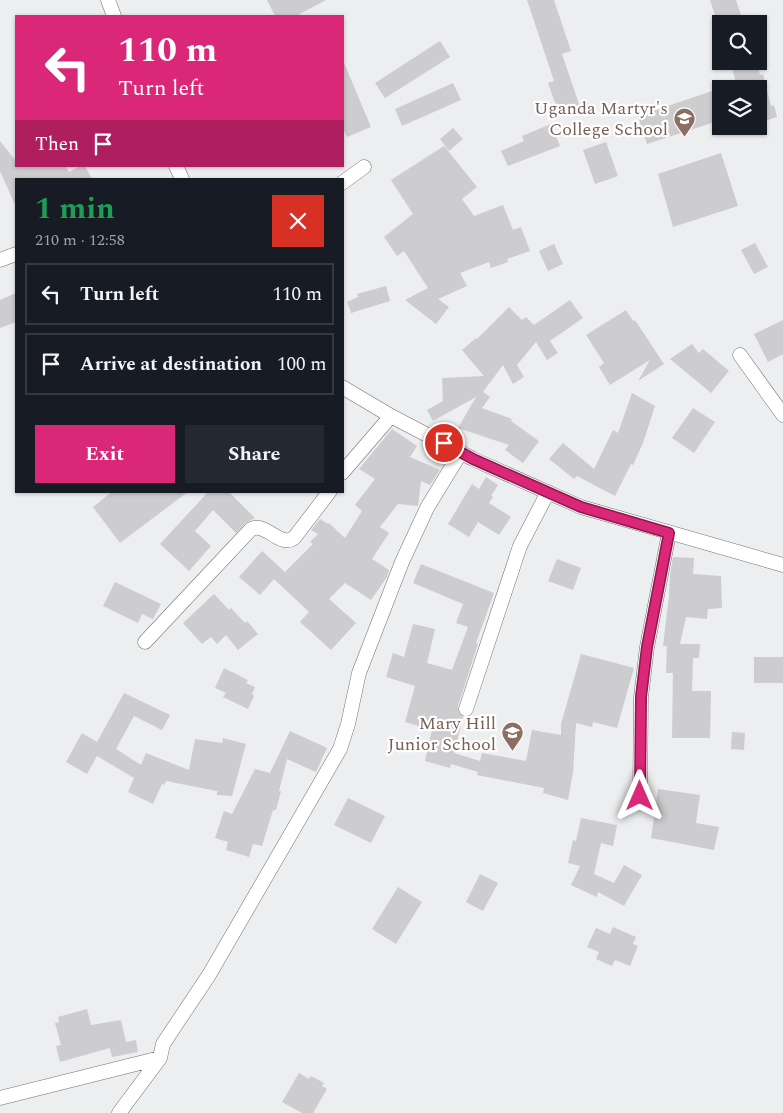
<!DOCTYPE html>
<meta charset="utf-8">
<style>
body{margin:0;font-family:Spectral,serif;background:#242831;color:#f1f3f6;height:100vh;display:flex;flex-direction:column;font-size:19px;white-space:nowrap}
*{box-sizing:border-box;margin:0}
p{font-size:16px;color:#9ea1a6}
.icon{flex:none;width:28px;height:28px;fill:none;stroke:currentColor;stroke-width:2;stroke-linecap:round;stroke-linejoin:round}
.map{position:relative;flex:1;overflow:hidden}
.details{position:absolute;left:15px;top:178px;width:329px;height:315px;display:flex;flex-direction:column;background:#171b24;border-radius:0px;box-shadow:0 1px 4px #0004}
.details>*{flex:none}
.hud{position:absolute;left:15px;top:15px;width:329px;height:152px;border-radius:0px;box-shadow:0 1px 4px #0004;background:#db2777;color:#fff;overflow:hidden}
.controls{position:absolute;left:712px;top:15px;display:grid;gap:10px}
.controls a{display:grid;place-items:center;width:55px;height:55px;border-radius:0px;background:#171b24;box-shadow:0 1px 4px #0004;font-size:25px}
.pin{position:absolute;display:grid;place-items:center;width:42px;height:42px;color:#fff;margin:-21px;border:2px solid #fff;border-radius:50%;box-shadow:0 1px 5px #0007}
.me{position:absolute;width:55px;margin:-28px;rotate:0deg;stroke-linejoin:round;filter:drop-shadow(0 0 4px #0008)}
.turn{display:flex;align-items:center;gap:18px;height:105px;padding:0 20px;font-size:22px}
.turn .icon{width:65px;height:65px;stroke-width:2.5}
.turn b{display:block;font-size:35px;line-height:42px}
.then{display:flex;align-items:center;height:48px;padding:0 20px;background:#0003;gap:10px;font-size:19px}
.round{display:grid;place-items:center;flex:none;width:52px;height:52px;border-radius:0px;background:#242831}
.head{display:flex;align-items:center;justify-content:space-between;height:85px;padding:0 20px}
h1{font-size:30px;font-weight:700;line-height:38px;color:#1e9e55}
.action{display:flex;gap:10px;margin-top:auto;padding:10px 20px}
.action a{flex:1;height:58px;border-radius:0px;background:#db2777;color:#fff;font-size:20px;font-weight:700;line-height:58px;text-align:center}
.action a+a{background:#242831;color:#f1f3f6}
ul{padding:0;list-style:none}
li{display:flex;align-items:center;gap:15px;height:62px;margin:0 10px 8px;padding:0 10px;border:2px solid #363941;border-radius:0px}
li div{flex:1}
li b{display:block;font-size:19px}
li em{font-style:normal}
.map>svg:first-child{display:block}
</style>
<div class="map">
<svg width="783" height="1113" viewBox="0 0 783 1113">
<rect width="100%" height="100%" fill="#edeef0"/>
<!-- building -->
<path fill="#cdcccf" d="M267,0H326L296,16H275Z
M527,0H554L571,51L562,54L580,107L559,114L548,83L554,81Z
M710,0H736L744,24H718Z
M440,41L450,57L385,98L375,83Z
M342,58L371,127L347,137L342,126Z
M730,61H756L760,75L763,74L771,106L774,105L777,117L761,122L759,114V89H738Z
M453,83L461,100L402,126L395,109Z
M721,88V120L647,144L638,116Z
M551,124L560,146L508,166L501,151L524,141L522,136Z
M453,128L463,139L449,151L440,139Z
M0,141L16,161V166H66L69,172L80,166H85L92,179H16V207L0,171Z
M606,142L618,176L595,184L583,150Z
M444,146L477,187L462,199L474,216L503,205L513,230L521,227L530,251L507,259L508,262L491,268L489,262L460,273L467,286L438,299L449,307L436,324L405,300L428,288L404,251L397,256L384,237L413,214L391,180Z
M721,153L738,206L673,227L658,174Z
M755,243L768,267L754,274L741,250Z
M554,244L563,264L548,271L539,251Z
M386,286L390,301L351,313L347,302L358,297L357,294Z
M16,293V322L0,328V300Z
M570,300L583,318L550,341L558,353L547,360L536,342L517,365L524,377L513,384L503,365L483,392L490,397L482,408L512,419L511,421L539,441L523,463L505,450L509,445L458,428L476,397L433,421L427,410L443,401L442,378L484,376L462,350L476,338L477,339L509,307L522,320L526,317L534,325Z
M626,310L633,321L635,320L664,364L638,381L650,360L610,385L599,367L604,363L586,335Z
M783,320V354L768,362L754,334Z
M692,344L699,353L703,349L729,371L711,393L670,359Z
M632,393L655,406L643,443L633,465L631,464L615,496L577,476L574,479L549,459L563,443L594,469L613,430L618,433Z
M693,408L715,422L694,453L672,438Z
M392,429L417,446L410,457L440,470L430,485L421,481L418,506L398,504L380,527L389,533L372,559L389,570L387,577L371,600L345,583L329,599L356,623L331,650L300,622L309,612L274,579L260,595L239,577L262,551L285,572L313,544L310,542L318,534L311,530L320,519L328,524L329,523L345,538L362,511L355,505L375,479L359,469Z
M486,477L498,485L491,496L493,497L489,503L511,517L499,535L478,522L469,537L448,524L472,484L479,489Z
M113,491H189L120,543L93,507Z
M209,491H228L255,518L245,523L236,533L213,510L195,531L211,546L189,571L160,544Z
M673,557L694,558L693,574L721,576L722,608L708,609L707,619L686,617L680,644H700L699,658H693L692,691H711L710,738H672L673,673H666L667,646H663L669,596L670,575Z
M557,559L581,568L573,590L548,581Z
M421,564L494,593L476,643L478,644L458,706V711L463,717L454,753L480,761L482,753L526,761L532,730L561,735V724L581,654L634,668L617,728L593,722L592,727L576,723L573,772L568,800L543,793L544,788L477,775L478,772L451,764L450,768L425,761L432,730L405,722L415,686L386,677L393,653L404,657L413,624L435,629L427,663L452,670L468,627L456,623L463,604L413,583Z
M115,582L161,604L153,619L142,614L138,623L103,606Z
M214,594L229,610L231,608L245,623L247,621L258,634L238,650L226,635L217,644L211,637L202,644L183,623Z
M754,657H783V683H754Z
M224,668L248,680L246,683L255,687L252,694L254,696L248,709L223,697L226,693L215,688Z
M124,693L170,715L162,730L134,716L116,749L141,765L146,753L189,770L195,739L222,743L223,738L246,744L232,796L217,795V791L166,781L164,785L162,784L153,804L128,792L134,778L97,756L87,774L66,762L82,733L97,742Z
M290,731L327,748L316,772L287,759L279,791H281L276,810H273L262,846L253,844L249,857L226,850L228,842L215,838L224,811L232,814L255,769L270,773Z
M732,732L745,733L744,750L731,749Z
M658,789L700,795L696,823L719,827L714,850L651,838Z
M348,798L385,816L371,843L334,825Z
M581,818L617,825L613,846L601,843L594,874L614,883L624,865L642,875L624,906L598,892L597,897L571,885L580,866L568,863L573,840L576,841Z
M480,874L498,883L483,911L466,902Z
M398,887L422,902L396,944L372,929Z
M613,927L636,937L633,944L638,946L630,966L615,960L612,966L596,959L599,952L587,947L596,928L610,934Z
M87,1009L91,1025L121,1020L126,1042L136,1040L138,1052L112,1057L110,1048L60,1062L56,1046L61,1045L55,1023L59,1022L58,1017Z
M299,1073L309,1079L311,1076L324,1083L322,1086L327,1089L313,1113H302L282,1102Z"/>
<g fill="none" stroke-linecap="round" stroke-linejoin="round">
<defs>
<path id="minor" d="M108,0L114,16
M176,166L182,179
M342,183L364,167
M0,260L16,254
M740,355L783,415
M342,387L391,416L473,459L581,507L783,565
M342,473L391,416
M145,642L251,529C266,522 280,548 294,538L330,491
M466,709L520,546L548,492
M640,796L641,697L647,647L669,533
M0,1098L160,1058
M119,1113L160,1058L163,1044L209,975L340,749L348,724L359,673L402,562L427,508L461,452"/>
</defs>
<!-- minor casing -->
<use href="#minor" stroke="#6f7072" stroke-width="15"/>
<!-- minor -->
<use href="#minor" stroke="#fff" stroke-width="14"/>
</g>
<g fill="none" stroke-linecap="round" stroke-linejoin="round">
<defs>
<path id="route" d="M444,443L473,459L581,507L669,533L647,647L641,697L640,796"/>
</defs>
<!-- route casing -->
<use href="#route" stroke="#8e194d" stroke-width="12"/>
<!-- route -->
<use href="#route" stroke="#db2777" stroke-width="9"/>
</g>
<!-- icons -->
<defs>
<symbol id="school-pin" viewBox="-11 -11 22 30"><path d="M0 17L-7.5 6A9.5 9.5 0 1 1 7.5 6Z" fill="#8d6e63" stroke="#fff"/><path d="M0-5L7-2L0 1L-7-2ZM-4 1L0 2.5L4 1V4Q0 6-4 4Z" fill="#fff"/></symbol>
</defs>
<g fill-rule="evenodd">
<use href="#school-pin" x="672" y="106" width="25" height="34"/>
<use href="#school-pin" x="500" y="720" width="25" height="34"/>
</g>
<g text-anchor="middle" stroke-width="4.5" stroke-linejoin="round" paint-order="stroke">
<!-- education labels -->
<g font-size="18" fill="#785e54" stroke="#fff" text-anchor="end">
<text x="668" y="114">Uganda Martyr's<tspan x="668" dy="21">College School</tspan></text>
<text x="496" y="729">Mary Hill<tspan x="496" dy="21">Junior School</tspan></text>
</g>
</g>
</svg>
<div class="controls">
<a><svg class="icon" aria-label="search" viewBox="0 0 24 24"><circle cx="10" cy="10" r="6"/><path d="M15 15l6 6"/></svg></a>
<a><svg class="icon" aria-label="layers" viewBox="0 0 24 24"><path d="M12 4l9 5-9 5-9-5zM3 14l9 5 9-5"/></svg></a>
</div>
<div class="pin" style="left:444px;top:443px;background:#d93025"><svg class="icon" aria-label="arrive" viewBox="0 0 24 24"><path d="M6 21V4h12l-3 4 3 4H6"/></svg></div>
<svg class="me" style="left:640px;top:796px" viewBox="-20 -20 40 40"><path d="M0-17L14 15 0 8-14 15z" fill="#db2777" stroke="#fff" stroke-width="4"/></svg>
<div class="hud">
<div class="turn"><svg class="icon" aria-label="left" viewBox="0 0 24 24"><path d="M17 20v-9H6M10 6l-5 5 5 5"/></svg><div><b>110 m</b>Turn left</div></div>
<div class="then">Then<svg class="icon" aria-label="arrive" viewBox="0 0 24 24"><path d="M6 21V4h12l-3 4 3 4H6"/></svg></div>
</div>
<section class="details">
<div class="head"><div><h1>1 min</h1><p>210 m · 12:58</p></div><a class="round" style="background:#d93025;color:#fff"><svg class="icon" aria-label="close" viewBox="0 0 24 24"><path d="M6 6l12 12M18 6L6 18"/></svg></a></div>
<ul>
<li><svg class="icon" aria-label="left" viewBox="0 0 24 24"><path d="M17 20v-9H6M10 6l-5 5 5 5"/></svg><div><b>Turn left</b></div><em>110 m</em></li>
<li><svg class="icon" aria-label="arrive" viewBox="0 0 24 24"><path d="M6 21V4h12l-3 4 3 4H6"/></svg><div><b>Arrive at destination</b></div><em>100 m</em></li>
</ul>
<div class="action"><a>Exit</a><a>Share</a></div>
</section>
</div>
